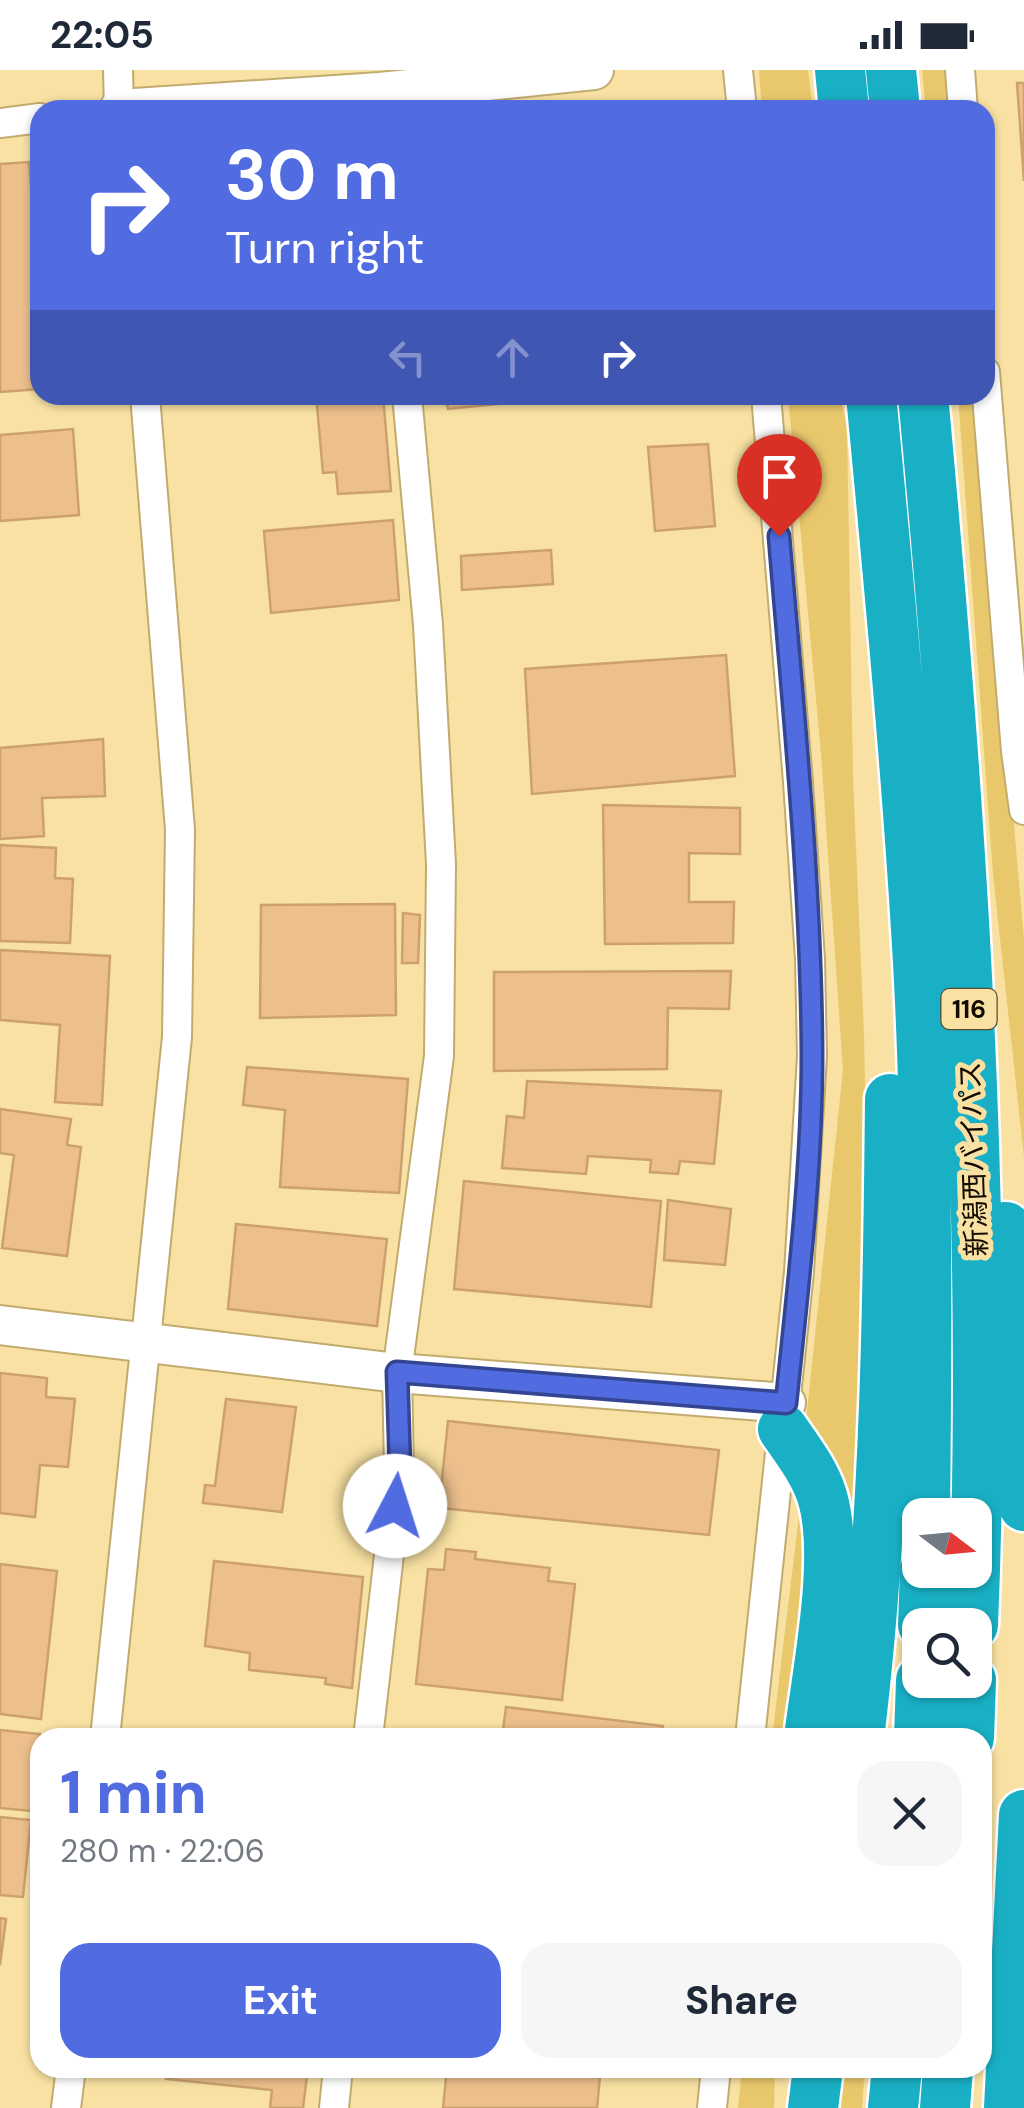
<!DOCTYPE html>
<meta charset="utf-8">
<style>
body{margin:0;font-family:"DM Sans","Noto Sans JP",sans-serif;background:#f6f6f7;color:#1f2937;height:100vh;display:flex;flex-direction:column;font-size:38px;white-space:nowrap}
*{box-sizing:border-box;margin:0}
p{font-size:32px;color:#747a83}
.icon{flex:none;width:55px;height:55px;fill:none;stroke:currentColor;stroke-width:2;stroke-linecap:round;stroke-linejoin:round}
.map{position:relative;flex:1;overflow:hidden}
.details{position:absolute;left:30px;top:1658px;width:962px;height:350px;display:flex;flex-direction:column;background:#fff;border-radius:30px;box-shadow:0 2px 8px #0004}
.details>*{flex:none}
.top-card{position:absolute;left:30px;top:30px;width:965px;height:305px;border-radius:30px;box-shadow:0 2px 8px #0004;background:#506ce0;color:#fff;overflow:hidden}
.needle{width:65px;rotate:106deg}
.buttons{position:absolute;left:902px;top:1428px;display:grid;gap:20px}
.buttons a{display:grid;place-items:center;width:90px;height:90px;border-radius:20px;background:#fff;box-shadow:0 2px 8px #0004;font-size:50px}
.pin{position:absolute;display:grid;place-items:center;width:85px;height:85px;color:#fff;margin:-102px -42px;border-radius:50% 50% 50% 0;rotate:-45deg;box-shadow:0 0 10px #0007}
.pin .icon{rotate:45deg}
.me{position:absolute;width:110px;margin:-55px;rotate:5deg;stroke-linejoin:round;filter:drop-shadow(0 0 8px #0008)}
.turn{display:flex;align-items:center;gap:35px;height:210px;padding:0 30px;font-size:45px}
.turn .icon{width:130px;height:130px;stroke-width:2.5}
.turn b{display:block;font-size:70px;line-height:85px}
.lanes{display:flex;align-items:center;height:95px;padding:0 30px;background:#0003;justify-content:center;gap:50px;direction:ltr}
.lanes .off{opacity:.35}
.round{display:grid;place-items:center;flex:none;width:105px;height:105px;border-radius:30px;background:#f6f6f7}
.headline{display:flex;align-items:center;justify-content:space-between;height:170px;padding:0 30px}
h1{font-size:60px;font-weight:800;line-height:75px;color:#506ce0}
.action{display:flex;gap:20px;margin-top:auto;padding:20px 30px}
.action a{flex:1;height:115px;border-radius:30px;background:#506ce0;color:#fff;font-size:40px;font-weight:800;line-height:115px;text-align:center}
.action a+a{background:#f6f6f7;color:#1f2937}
.status{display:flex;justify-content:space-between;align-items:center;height:70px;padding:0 50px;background:#fff;direction:ltr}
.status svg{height:28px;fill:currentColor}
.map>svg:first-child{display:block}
</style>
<div class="status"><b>22:05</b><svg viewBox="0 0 49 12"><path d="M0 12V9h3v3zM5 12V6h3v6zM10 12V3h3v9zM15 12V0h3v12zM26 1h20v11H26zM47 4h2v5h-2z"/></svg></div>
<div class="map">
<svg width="1024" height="2038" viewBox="0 0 1024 2038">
<rect width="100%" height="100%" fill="#f8e1a2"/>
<!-- green -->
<path fill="#e9c86c" d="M759,0H808L813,40H762Z
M922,0H945L949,40H926Z
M788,325H840L847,357L853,707L864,967L870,1241L840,1668L825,1667L806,1351L843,1000L821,684Z
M958,325H976L1024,869V1087L993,805Z
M803,1413L810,1422L801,1667L772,1668Z
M742,1998H775L774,2038H738Z
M842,1998H865L862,2038H837Z"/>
<!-- building -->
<path fill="#ecbf8c" stroke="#cca16e" stroke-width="2.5" d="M1017,13H1024V111Z
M29,92L40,233V319L0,322V94Z
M316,325H383L391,421L338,424L336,402L323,403Z
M446,325H587L448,339Z
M73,359L79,445L0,451V365Z
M708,374L715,456L655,461L648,377Z
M393,450L399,530L271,543L264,461Z
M551,480L553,514L462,520L461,486Z
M726,585L735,706L532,724L525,599Z
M103,669L105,726L42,728L44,766L0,769V678Z
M603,735L740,738V784L689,783V832H734L733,873L605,874Z
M0,775L56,778L55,808L73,809L70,873L0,871Z
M395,834L396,945L260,948L261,835Z
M403,843L420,845L418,893H402Z
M0,880L110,886L102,1035L55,1032L60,955L0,950Z
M731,901L729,939L668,938L667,999L494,1001V902Z
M247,997L408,1009L399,1123L280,1117L285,1040L243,1035Z
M527,1011L721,1021L714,1094L680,1091L678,1104L650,1102L651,1090L588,1086L586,1104L502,1098L507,1046L524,1048Z
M0,1039L71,1049L67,1075L81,1077L67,1186L2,1178L14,1085L0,1083Z
M464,1111L661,1131L651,1237L454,1219Z
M668,1130L731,1139L725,1195L664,1190Z
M236,1154L387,1169L377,1256L228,1239Z
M0,1303L47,1308L46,1327L75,1329L68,1397L40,1395L35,1447L0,1443Z
M226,1329L296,1337L282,1442L203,1433L205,1415L215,1416Z
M448,1351L719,1380L709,1465L439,1438Z
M446,1479L476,1482L475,1489L550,1498L548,1511L575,1514L562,1630L416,1614L428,1499L444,1500Z
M214,1491L363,1507L352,1618L325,1614L326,1608L249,1600L250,1583L205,1576Z
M0,1494L57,1501L41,1649L0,1644Z
M506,1637L663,1656L661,1668H502Z
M0,1660L40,1664L31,1741L0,1738Z
M0,1747L31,1750L23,1827L0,1825Z
M0,1848L6,1849L0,1895Z
M167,1998H308L303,2038H270L272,2020L166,2009Z
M447,1998H523L600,2006L597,2038H443Z"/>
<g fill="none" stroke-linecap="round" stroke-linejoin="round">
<defs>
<path id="street" d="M118,0L119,40
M738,0L742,40
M960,0L963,40
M0,53L40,48
M985,302L1016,681L1024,740
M105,1668L177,967L180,760L145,325
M368,1668L399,1398L397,1303L439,986L441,794L428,555L407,325
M750,1668L799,1202L812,986L810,889L798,712L766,325
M66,2038L71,1998
M334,2038L338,1998
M712,2038L716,1998"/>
<path id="secondary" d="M119,39L380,22L594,0
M0,1255L397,1303L786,1333"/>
<path id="highway" d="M840,0L844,40
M891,0L895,40
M871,325C889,514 907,702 918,892C928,1076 927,1261 925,1445
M923,325C961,733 990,1145 973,1555
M1006,1157L1019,1318L1024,1436
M783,1359C798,1381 814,1401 822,1426C841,1488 817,1601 809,1668
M923,1555L925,1500
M859,1668C885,1456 888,1242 890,1029
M919,1668L921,1610
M969,1668L971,1610
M813,2038L818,1998
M893,2038L897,1998
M945,2038L948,1998
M1009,2038L1024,1745"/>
</defs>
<!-- street casing -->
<use href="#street" stroke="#c2ab6e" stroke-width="32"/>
<!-- secondary casing -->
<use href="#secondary" stroke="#c2ab6e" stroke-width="42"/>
<!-- highway casing -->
<use href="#highway" stroke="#fff" stroke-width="55"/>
<!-- street -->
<use href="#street" stroke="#fff" stroke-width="28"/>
<!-- secondary -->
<use href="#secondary" stroke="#fff" stroke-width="38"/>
<!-- highway -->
<use href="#highway" stroke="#19b0c5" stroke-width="50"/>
</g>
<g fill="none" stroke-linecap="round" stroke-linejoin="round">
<defs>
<path id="route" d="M395,1436L400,1398L397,1302L786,1333C798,1217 812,1100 812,984C811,811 793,638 779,466"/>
</defs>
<!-- route casing -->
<use href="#route" stroke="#344692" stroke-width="25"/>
<!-- route -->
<use href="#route" stroke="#506ce0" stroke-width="18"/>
</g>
<g text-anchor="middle" stroke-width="10" stroke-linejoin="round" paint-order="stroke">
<!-- shield labels -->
<rect fill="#f8e1a2" stroke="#574a31" stroke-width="2.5" x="941.5" y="919" width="55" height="40" rx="8"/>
<g font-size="25" font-weight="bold" fill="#120a00">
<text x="969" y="948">116</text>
</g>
<!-- street labels -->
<g font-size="28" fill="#120a00" stroke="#f8e1a2">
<text transform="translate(973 1089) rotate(-92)" y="10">新潟西バイパス</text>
</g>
</g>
</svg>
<div class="buttons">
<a><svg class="needle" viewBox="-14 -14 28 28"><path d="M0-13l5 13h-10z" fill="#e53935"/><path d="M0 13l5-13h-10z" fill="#747a83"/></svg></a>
<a><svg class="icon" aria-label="search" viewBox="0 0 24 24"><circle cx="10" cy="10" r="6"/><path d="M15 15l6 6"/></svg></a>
</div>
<div class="pin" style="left:779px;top:466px;background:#d93025"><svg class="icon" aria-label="arrive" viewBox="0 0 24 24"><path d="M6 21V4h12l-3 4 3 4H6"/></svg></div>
<svg class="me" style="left:395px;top:1436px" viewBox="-20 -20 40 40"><circle r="19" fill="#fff"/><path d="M0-13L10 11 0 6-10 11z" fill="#506ce0"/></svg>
<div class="top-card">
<div class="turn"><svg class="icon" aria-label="right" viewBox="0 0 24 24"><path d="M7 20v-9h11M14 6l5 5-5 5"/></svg><div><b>30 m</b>Turn right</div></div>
<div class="lanes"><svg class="icon off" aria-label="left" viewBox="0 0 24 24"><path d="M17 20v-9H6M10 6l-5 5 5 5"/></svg><svg class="icon off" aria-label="ahead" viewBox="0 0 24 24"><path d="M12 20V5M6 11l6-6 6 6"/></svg><svg class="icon" aria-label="right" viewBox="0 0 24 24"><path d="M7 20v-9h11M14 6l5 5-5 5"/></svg></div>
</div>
<section class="details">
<div class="headline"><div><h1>1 min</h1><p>280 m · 22:06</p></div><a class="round"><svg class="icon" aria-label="close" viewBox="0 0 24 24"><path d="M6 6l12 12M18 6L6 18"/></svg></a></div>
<div class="action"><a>Exit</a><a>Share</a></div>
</section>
</div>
